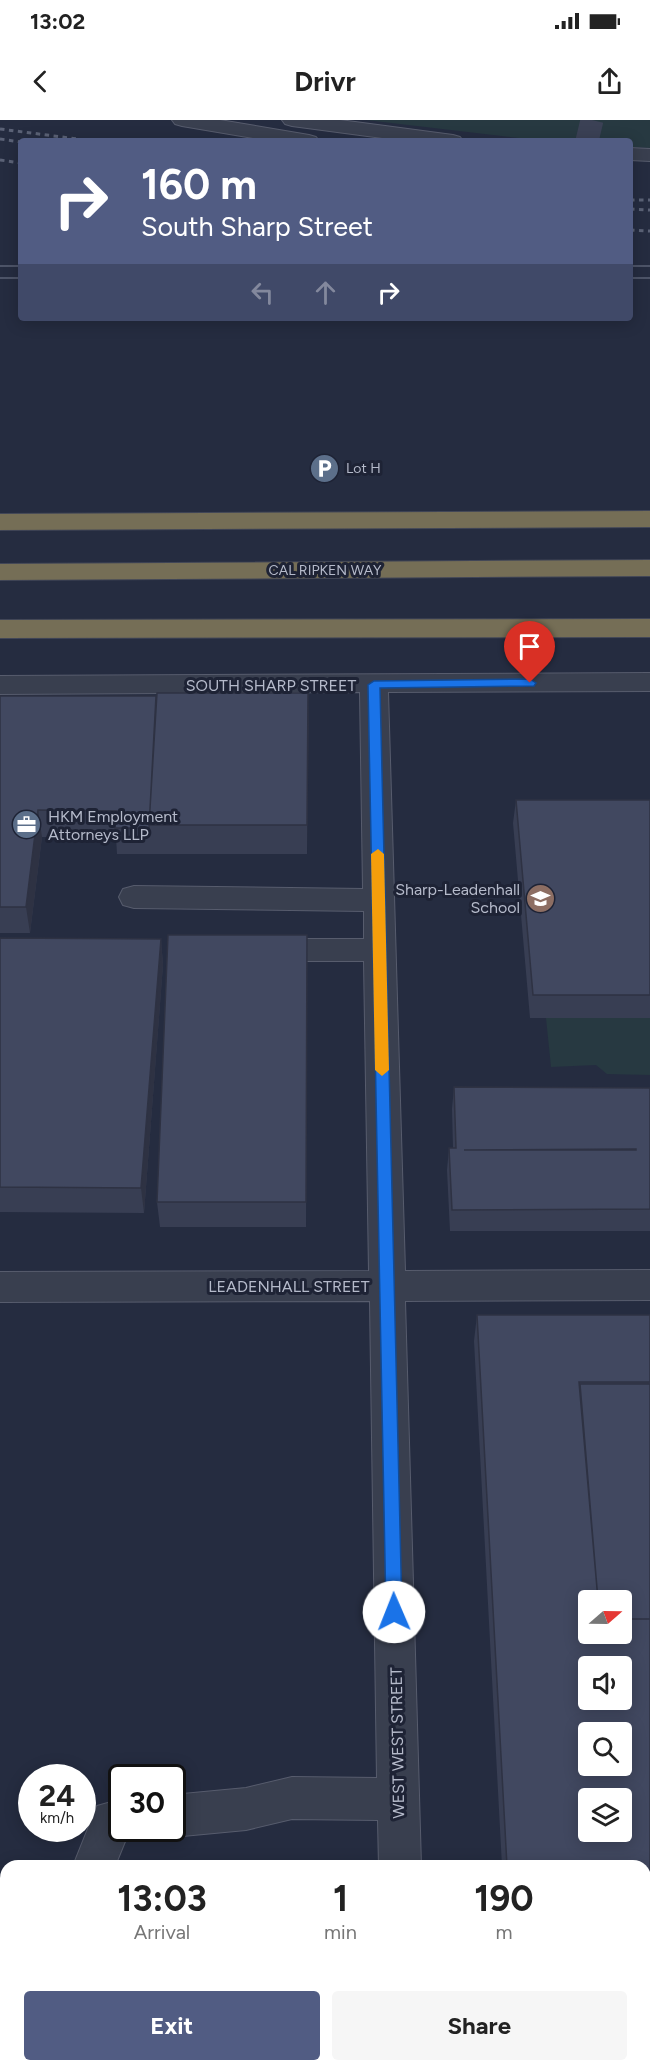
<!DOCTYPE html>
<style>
body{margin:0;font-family:Figtree,sans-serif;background:#f6f6f6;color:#222;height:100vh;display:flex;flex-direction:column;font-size:22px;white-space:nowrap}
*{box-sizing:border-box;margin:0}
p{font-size:20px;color:#767676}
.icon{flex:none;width:33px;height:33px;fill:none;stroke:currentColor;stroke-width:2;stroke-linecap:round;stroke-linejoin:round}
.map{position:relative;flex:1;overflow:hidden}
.details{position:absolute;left:0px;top:1740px;width:651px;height:212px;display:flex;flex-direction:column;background:#fff;border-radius:18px 18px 0 0;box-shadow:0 3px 15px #0003}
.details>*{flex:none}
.top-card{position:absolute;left:18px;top:18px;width:615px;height:183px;border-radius:6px;box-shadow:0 3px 15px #0003;background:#515c83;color:#fff;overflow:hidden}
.needle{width:39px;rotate:70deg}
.controls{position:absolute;left:578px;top:1470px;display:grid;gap:12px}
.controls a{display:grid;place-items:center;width:54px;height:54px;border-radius:6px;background:#fff;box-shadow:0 3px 15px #0003;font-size:30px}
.speed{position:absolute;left:18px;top:1644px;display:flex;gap:12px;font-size:30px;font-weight:700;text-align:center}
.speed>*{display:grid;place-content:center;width:78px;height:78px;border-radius:50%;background:#fff;box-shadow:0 3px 15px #0003;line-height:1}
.speed small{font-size:15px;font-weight:400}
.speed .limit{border:3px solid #111;border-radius:9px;background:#fff;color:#111}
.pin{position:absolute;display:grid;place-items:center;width:51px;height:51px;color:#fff;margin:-62px -26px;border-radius:50% 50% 50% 0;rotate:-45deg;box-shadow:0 0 6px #0007}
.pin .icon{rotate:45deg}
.me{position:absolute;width:66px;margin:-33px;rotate:359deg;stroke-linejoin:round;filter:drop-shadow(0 0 4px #0008)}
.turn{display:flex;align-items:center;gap:21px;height:126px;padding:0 24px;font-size:27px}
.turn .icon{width:78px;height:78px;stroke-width:2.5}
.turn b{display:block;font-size:42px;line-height:51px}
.lanes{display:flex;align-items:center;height:57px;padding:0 24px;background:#0003;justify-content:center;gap:30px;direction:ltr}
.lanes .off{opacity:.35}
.eta{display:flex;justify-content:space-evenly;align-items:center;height:102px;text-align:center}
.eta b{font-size:36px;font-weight:700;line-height:42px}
.action{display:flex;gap:12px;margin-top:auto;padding:12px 24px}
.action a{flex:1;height:69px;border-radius:6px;background:#515c83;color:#fff;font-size:24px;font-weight:700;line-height:69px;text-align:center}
.action a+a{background:#f6f6f6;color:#222}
.status{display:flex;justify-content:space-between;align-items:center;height:42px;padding:0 30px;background:#fff;direction:ltr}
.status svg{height:16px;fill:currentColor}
header{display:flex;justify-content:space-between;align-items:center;height:78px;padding:0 24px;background:#fff;font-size:27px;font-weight:700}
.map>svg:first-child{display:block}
</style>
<div class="status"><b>13:02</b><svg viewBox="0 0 49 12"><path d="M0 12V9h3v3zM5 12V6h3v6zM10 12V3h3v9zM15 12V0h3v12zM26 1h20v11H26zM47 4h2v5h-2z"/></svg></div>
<header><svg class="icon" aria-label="back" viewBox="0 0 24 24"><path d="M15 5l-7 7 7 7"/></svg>Drivr<svg class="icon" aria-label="share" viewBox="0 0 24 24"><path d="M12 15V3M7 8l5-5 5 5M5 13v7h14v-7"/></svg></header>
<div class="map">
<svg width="650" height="1951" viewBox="0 0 650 1951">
<rect width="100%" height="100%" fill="#252c40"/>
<!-- green -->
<path fill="#273941" d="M366,0H650V28L630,27V21H543Z
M546,898H650V955L607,954L596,945L551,947Z"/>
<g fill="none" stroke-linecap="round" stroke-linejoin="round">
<!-- minor-tunnel -->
<path stroke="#3b4155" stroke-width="23" stroke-dasharray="23 12" stroke-linecap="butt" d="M587,21L592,0"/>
<defs>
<path id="minor" d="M172,0H220L309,15L316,17L319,21H271L182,6L175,4Z
M282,0H340L453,15L460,17L463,21H405L292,6L285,4Z
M630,28L650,29V41L630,40Z
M650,553V571L388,572L405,1151L650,1150V1180L405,1181L421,1746H379L378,1700L292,1699L246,1710L172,1717L157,1711L156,1708H172V1675L246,1668L292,1657L377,1658L370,1181L0,1182V1152L369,1151L364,841H261L250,838L245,830L250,822L261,819H364V791L134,788L123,785L119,777L123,769L134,766L363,769L360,572L0,574V556Z
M122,1679V1708H140L137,1715L126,1719L115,1746H73L97,1686Z
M380,1946H425L427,1951H381Z"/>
<path id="highway" d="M650,391V407L0,410V394Z
M650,440V456L0,460V444Z
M650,499V517L0,518V500Z"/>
</defs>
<!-- minor casing -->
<use href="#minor" stroke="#575c6d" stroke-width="2"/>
<!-- highway casing -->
<use href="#highway" stroke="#414657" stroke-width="2"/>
<!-- minor -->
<use href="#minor" fill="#393f4f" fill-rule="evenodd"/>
<!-- highway -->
<use href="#highway" fill="#756e56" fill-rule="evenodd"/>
<!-- tram -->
<path stroke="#5b6276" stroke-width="1.5" d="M0,146H21
M630,146H650
M0,158H21
M630,158H650"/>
<!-- rail -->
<path stroke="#5b6276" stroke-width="3" stroke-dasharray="4.5 4.5" stroke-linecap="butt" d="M0,9L93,21
M0,19L21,22
M0,40L21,43
M630,80H650
M630,89L650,90
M630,110L650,111"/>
</g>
<!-- wall -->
<path fill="#383e53" d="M308,573L307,734H117L116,717H42L30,813H0V576H156Z
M516,680H650V898H530L513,703Z
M0,818L161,819L163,845L144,1093L0,1092Z
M307,841L306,1107H160L157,1082Z
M454,967L650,968V1111H450L447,1050L449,1028H453L452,989Z
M477,1195H650V1951H513L512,1946H645V1746H502L474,1221Z"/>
<!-- shaded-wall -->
<path fill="#2e3243" d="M308,573L309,602L307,734V705Z
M38,690L42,717L30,813L26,787Z
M161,819L163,845L144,1093L141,1068Z"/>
<!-- building -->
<path fill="#414860" stroke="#2e3243" stroke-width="1.5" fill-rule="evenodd" d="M157,573H308L307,705H149Z
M0,576H156L149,708H115L117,691L38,690L26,787H0Z
M516,680H650V875H533Z
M168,815H307L306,1082H157Z
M0,818L161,819L141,1068L0,1067Z
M454,967L650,968V1089L452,1090L449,1028H456ZM636,1029V1030H464Z
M477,1195H650V1262H579L598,1480H588V1514H621V1499H650V1951H518L517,1946H645V1746H507ZM588,1546H621V1580H588ZM588,1612H621V1646H588ZM588,1678H621V1712H588Z
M580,1264H650V1499H621V1480H598Z"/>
<!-- route -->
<path fill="#1a73e8" stroke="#114b97" stroke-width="1.5" d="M530,559L536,563L534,566L380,568L402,1492L400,1498L394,1500L388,1498L386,1492L368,565L374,561Z"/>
<!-- slow -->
<path fill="#f59e0b" d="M378,729L384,734L389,950L382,956L375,950L371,734Z"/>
<!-- icons -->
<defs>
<symbol id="parking-disc" viewBox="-11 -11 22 22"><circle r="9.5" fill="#5c6f8a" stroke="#1e2335"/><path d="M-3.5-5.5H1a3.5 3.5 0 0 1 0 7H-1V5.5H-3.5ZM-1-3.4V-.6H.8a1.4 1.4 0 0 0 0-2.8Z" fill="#fff"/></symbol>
<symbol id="office-disc" viewBox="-11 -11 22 22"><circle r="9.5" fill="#5c6f8a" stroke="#1e2335"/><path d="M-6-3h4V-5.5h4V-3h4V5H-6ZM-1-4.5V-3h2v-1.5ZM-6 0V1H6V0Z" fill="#fff"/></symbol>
<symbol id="school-disc" viewBox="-11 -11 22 22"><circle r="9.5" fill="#8d6e63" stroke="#1e2335"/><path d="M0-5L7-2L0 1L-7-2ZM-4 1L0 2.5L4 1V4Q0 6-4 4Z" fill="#fff"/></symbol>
</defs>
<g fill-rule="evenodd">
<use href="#parking-disc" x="308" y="332" width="33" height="33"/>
<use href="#office-disc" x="10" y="688" width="33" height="33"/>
<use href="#school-disc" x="524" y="762" width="33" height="33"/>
</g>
<g text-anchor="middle" stroke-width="6" stroke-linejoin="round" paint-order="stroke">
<!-- far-poi labels -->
<g font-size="14" fill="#b5baca" stroke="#1e2335" text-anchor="start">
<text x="346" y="353">Lot H</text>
</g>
<!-- far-street labels -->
<g font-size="14" fill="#b5baca" stroke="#1e2335">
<text x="325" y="455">CAL RIPKEN WAY</text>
</g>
<!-- street labels -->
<g font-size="16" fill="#b5baca" stroke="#1e2335">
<text x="271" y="571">SOUTH SHARP STREET</text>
<text x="289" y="1172">LEADENHALL STREET</text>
<text transform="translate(397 1623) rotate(-91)" y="6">WEST WEST STREET</text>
</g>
<!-- poi labels -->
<g font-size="16" fill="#b5baca" stroke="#1e2335" text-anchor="start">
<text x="48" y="702">HKM Employment<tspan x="48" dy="18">Attorneys LLP</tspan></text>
<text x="520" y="775" text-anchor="end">Sharp-Leadenhall<tspan x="520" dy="18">School</tspan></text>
</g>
</g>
</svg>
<div class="controls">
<a><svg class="needle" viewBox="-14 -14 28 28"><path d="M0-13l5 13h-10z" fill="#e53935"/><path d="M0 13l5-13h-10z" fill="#767676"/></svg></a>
<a><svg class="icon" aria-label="sound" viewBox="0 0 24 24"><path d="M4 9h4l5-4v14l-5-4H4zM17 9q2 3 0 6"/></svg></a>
<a><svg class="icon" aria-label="search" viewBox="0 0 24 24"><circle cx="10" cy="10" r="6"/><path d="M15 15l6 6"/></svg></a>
<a><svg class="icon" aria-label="layers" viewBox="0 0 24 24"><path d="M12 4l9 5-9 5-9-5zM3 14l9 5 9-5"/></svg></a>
</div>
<div class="speed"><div>24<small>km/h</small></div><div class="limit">30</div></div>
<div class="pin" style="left:530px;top:563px;background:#d93025"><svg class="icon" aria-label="arrive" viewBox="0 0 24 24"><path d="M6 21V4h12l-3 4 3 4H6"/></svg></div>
<svg class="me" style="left:394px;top:1492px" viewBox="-20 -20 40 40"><circle r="19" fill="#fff"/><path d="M0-13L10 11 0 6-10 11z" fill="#1a73e8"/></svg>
<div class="top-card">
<div class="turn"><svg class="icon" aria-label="right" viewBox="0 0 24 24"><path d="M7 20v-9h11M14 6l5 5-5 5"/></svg><div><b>160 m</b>South Sharp Street</div></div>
<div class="lanes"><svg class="icon off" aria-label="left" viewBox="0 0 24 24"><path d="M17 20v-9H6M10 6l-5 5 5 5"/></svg><svg class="icon off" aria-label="ahead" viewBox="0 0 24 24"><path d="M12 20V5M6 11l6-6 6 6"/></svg><svg class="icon" aria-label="right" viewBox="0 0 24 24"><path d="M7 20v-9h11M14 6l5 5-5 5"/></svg></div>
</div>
<section class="details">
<div class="eta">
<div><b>13:03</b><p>Arrival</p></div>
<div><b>1</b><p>min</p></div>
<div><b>190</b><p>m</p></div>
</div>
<div class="action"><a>Exit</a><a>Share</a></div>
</section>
</div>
